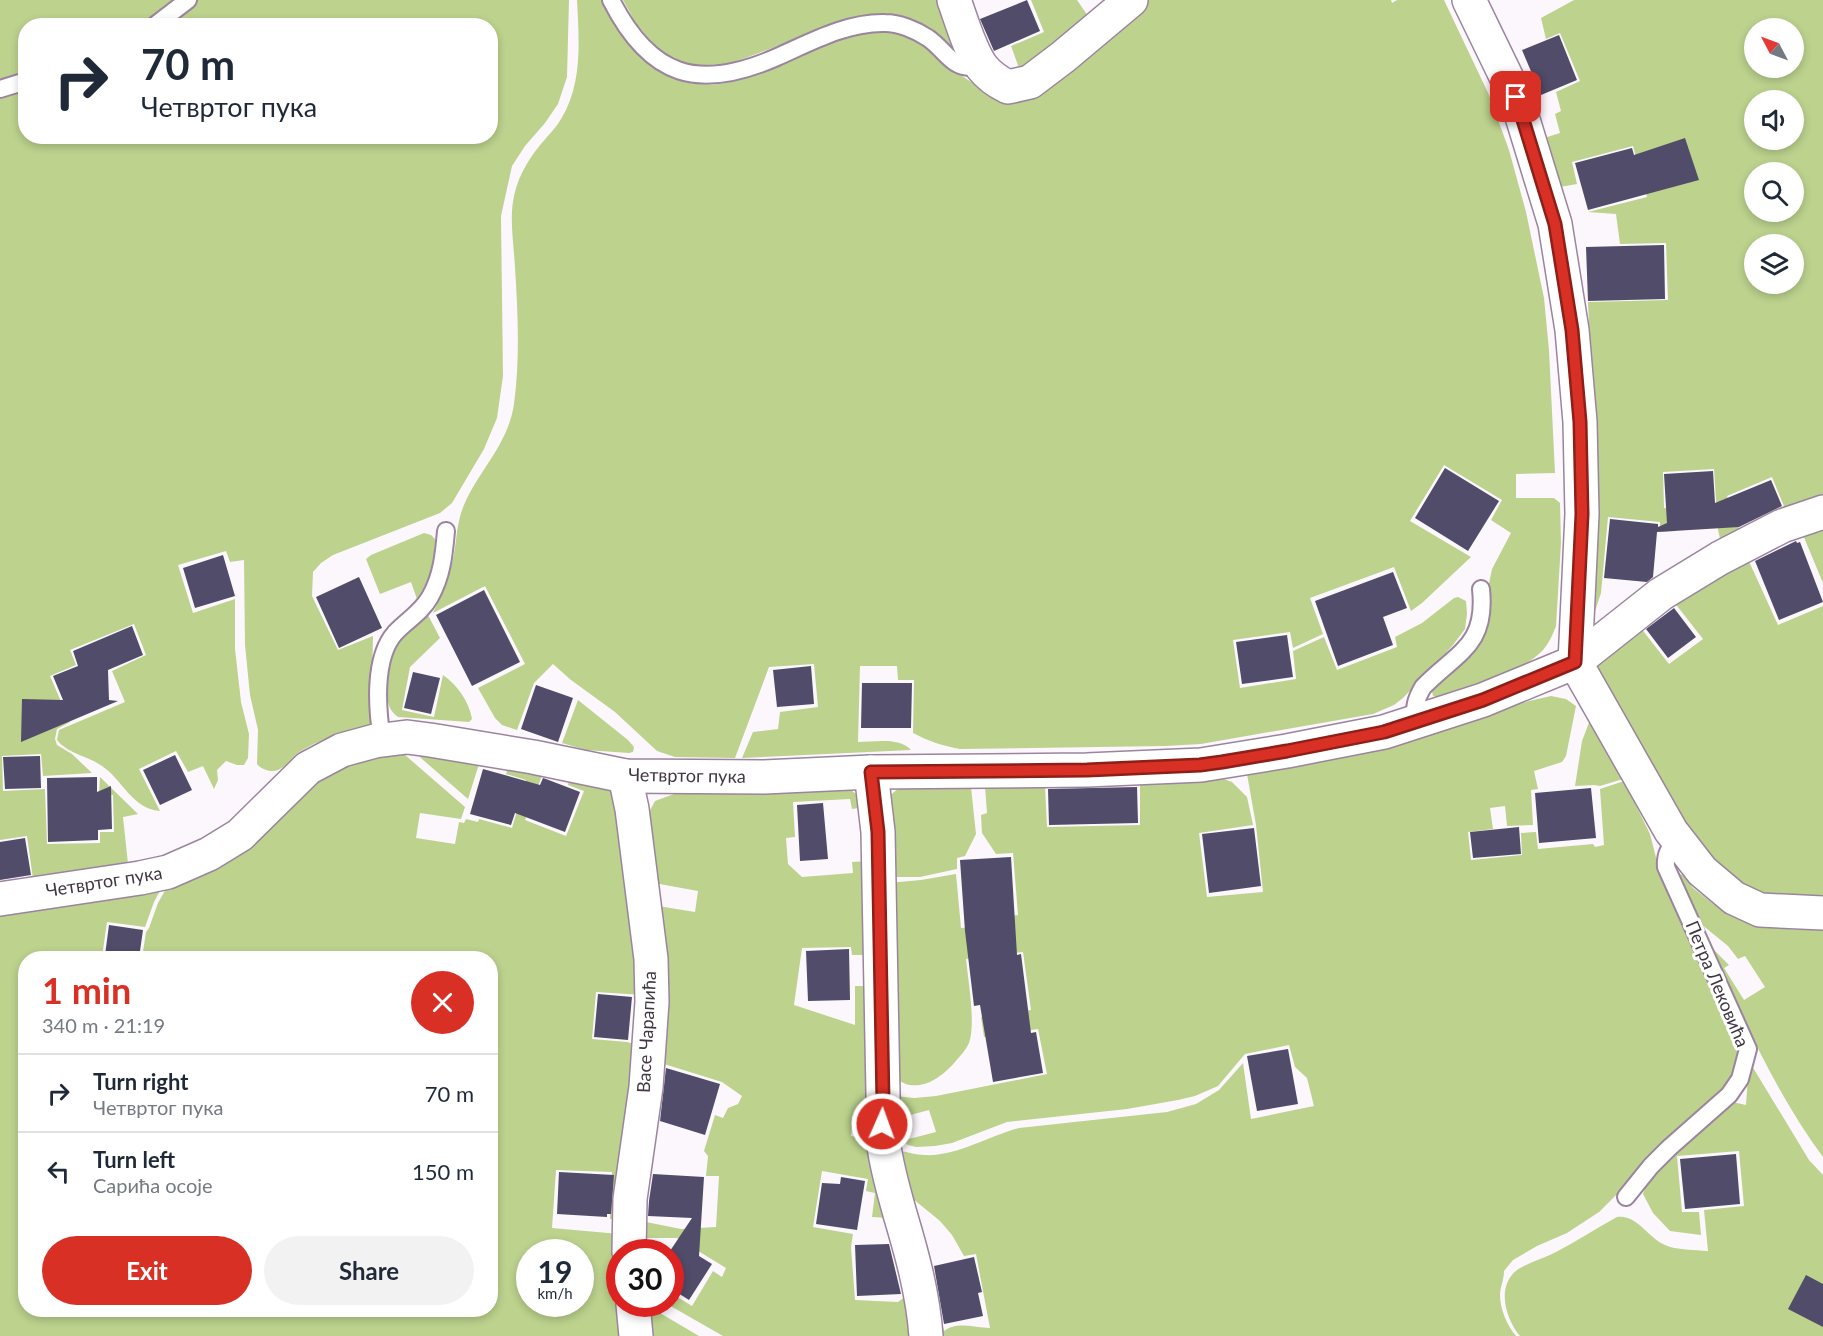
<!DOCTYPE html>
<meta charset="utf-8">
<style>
body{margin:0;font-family:Lato,sans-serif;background:#f2f2f3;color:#1f2937;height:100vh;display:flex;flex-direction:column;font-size:22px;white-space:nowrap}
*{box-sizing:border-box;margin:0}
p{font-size:20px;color:#747a83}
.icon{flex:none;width:33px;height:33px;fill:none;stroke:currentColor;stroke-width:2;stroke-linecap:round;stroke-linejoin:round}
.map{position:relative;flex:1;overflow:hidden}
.side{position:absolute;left:18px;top:951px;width:480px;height:366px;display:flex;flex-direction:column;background:#fff;border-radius:24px;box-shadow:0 3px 9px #0003}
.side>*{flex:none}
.top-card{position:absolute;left:18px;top:18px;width:480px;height:126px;border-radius:24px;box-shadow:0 3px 9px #0003;background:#fff;color:#1f2937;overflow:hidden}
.needle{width:39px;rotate:311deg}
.buttons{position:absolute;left:1744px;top:18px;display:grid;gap:12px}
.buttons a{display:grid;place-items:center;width:60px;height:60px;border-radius:50%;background:#fff;box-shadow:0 3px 9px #0003;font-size:30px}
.speed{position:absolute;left:516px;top:1239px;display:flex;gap:12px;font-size:30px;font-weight:700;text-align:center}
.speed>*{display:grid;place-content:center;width:78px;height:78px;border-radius:50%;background:#fff;box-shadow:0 3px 9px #0003;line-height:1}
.speed small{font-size:15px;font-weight:400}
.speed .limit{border:9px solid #d22;background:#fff;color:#111}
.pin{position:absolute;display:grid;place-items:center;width:51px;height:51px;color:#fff;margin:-26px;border-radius:12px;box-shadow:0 3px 9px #0006}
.me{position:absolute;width:66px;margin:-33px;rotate:2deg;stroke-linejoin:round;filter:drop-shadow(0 0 4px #0008)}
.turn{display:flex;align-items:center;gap:21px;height:126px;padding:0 24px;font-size:27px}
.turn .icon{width:78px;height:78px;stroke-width:2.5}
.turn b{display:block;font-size:42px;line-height:51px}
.round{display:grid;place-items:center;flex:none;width:63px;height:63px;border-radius:32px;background:#f2f2f3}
.overview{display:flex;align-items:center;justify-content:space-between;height:102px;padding:0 24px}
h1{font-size:36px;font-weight:700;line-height:45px;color:#d93025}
.action{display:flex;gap:12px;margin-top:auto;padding:12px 24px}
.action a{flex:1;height:69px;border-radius:36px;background:#d93025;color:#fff;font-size:24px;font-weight:700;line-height:69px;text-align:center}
.action a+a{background:#f2f2f3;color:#1f2937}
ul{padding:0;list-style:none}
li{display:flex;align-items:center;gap:18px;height:78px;padding:0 24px;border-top:2px solid #e0e1e3}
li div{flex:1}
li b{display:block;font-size:22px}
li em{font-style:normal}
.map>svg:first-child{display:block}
</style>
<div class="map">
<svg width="1823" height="1336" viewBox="0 0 1823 1336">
<rect width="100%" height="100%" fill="#fcf7fd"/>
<!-- green -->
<path fill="#bcd28d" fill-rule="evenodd" d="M0,0H569L567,77L558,104L545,123L525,146L512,166L501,216L503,376L497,418L484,449L452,503L440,513L333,555L321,563L313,572L312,596L338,650L373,636L371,723L369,726C346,732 319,739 299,752C292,757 286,767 278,770C271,773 261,769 257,764L258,730L250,695L245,645L244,560L230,562L226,551L178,565L193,613L235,599V649L241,702L249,734L248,758L244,765H237L226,761L217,770L218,780L214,789L203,766L188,772L176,751L139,769L160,811C132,809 122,779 102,766C88,756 68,754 57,740L59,730L125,702L112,671L146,655L134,624L70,650L76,665L50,676L70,722L57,729L55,739L57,745L72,754L92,773L43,776L41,754L2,756L3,791L45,789L47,844L100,843V832H114L113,795L99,794L100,777L138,814L123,817L128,864L33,879L27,836L0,840ZM26,26H490V136H26Z
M577,0H603C629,50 670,99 733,81C765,72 794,55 826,44C845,37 867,29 888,31C912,32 925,46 942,61C958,74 977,87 996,94L1147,0H1391L1392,3L1397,0H1444L1489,95L1509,150L1526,212L1544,298L1549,350L1555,473L1516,474V498H1554L1560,503L1561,543L1556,626C1553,634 1549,643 1543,650C1520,675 1469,683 1438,697L1433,696L1432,691L1476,646L1492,569L1511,533L1491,520L1502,500L1444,465L1410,521L1471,557L1422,603L1411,611L1394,567L1310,598L1323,634L1293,648L1290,632L1233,640L1240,688L1296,679L1293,651L1324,637L1337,670L1397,647L1395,637L1422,623L1454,598L1458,597L1466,601L1467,614L1465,629L1453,645L1403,698L1394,705L1373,714L1201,744L1165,746L960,749C943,746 928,741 913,733L914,680H898L897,666H860L858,742C874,742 900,737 911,750L742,758L753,732L778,729L780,712L818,707L814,664L769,667L735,758L675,757L657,751L615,712L571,680L553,664L534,683L517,730L502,725L495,718L478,688L525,664L485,586L433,613C442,594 450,575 454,554C457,537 457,521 464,505C479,470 508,445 514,404C520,360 518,313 515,268C514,245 509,219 514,196C519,173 531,155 547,137C552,131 557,126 561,119C583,83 579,40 577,0Z
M623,0H947L968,62L927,31L836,24L727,65L698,67L684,64L671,59L658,50L635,22Z
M1031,0H1077L1088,16L1038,61L1019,68L1011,46L1044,32Z
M1574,0H1823V504L1788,516L1772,477L1727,496L1741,534L1721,543L1718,530L1714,469L1663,472L1664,508L1675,509L1676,531L1660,532V522L1608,517L1601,593L1593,617L1596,472L1588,302L1668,300L1666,243L1620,244L1616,214L1588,212L1647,197L1633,146L1572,162L1577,184L1560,187L1544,138L1560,133L1555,114L1561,111L1556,92L1580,81L1560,33L1546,39L1541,18ZM1755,28H1794V68H1755ZM1755,100H1794V140H1755ZM1755,172H1794V212H1755ZM1755,244H1794V284H1755Z
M1823,527V583L1803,535Z
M424,533L431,535L435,539C435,563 430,579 417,599L411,582L380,594L366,559L371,555Z
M1747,557L1778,625L1823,606V898L1766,896L1756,892L1727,874L1688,834L1600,673L1597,664L1640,627L1669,664L1703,639L1674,602Z
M428,615L440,638L410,667L402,710L434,717L443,675C457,685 469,701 472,719L469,722L398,717C387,709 387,699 387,687C387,652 401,635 428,615Z
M1551,696L1566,699L1576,706L1566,756L1562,762L1534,771L1538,789L1531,790L1533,825L1507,826L1505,806L1490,808L1493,829L1468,832L1471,860L1522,855L1521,833L1536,832L1538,849L1593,844L1595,847L1604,845L1600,789L1624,781L1650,834L1660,873L1741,1048L1733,1079L1599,1212L1567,1233L1537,1246L1513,1260L1504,1271C1504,1280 1500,1287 1500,1295C1500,1309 1507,1325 1516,1336H936L938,1303L944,1331C958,1321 974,1328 990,1328L976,1254L964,1256L952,1235L940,1221L907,1194L901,1151C908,1152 916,1155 924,1155C956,1157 988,1136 1019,1128L1167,1112L1196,1104L1219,1090L1243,1063L1251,1119L1314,1106L1307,1078L1295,1067L1289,1045L1245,1054L1218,1086L1195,1096L1178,1100L1127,1109L1007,1122L952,1143L935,1146L916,1147L908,1145L894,1136H902L905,1140L936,1132L929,1110L899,1118L900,1124L892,1125L896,1096L914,1098L936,1096L1047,1074L1038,1029L984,1037L981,1017L1031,1010L1023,952L966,959C968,980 976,1024 969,1043C966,1050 960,1056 955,1062C948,1070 940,1077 930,1082C917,1087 906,1087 896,1078L888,883L921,880L956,874L961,928L983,926V920L1018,915L1013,853L996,854L982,833L981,815L987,813L985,787L1045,786L1047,827L1140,825V783L1206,779H1224L1232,782L1247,797L1253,825L1199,833L1207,897L1263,892L1256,825L1247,774L1422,736L1529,701Z
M578,700L628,740L634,747L633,752L629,753L586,750L562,743Z
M1590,720L1623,779L1600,786L1594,785L1575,786L1582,741Z
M399,752L405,755L465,807L461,819L420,813L416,838L455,844L459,822L464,823L466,819L478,822L479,819L512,828L526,780L506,774L508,767L543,773L525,820L566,836L584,791L568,785L569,779L608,787L613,791L644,995L596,992L592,1039L627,1042L641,1046L621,1219H610L612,1172L556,1170L552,1228L619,1234L620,1304L626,1336H0V912L162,887L154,902L145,927L107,922L102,957L113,958H26V1310H490V958H142L146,932L149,928L158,903L167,887L335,767ZM530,1252H580V1304H530Z
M417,754L479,764L468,799L422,759Z
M900,787H971L976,834L965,856L957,858V869L920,877H888L887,798Z
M851,790L862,799L865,807L852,809L850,799L793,802L795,837L786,838L788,864L802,877L853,873L852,862L869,861L873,955H852L851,947L802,948L794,1005L855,1025V986H873L869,1115L861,1124L852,1128L851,1136L863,1138L868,1141L888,1218L872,1217L875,1193L866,1191L868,1179L822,1171L813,1227L853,1234L851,1247L855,1300L898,1302L914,1290L917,1336H723L667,1304H670L671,1293L692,1306L713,1271L722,1277L726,1268L677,1238H640L641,1221L681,1229L716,1227L719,1176H706L708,1156L704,1151L715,1115L723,1118L728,1108L738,1104L742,1096L722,1082L664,1064L657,1070L658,906L695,912L698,891L654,883L648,814L655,801L674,794Z
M1678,874L1683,875L1693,888L1717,907L1753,923L1775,928L1798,930L1823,929V1157C1775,1092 1743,1018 1709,945L1729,965L1724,968L1744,1000L1765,987L1745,956L1738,959L1728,946L1701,924L1693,912Z
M1749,1061L1809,1160L1823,1175V1336H1520C1504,1317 1495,1281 1522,1267C1533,1261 1545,1258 1556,1252C1577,1241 1597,1228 1617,1217C1637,1214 1648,1238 1665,1245C1675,1250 1696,1250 1708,1251L1704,1210L1744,1206L1739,1151L1677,1156L1682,1212H1699L1701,1235L1670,1231L1653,1213L1643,1194L1648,1178L1728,1101L1746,1105Z
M649,1304L660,1313L699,1336H641Z"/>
<!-- building -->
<path fill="#504c69" d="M1027,0L1040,31L994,51L980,19Z
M1559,35L1577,80L1541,95L1522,50Z
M1685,138L1699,180L1588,210L1575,163L1632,148L1634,155Z
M1664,245L1665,299L1588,301L1586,247Z
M1445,468L1499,501L1468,551L1415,518Z
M1713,471L1715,503L1771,480L1782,506L1739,527L1657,532L1653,577L1647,582L1604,578L1610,519L1658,524V527L1667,523L1664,474Z
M1796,541L1797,543L1800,542L1823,602L1779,620L1755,561Z
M223,555L235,596L195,608L183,568Z
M1393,572L1407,608L1383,617L1393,645L1338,666L1315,601Z
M359,577L382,628L339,648L316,597Z
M484,590L520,662L472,686L436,615Z
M1674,608L1696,637L1668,658L1646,629Z
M132,626L143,655L108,670L109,700L118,701L21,742L22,699L63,700L53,676L78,666L73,651Z
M1287,635L1293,677L1242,684L1236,642Z
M811,666L814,704L777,707L773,670Z
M413,672L440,678L431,714L404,708Z
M862,683H912L911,728H861Z
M536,685L573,698L558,742L521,729Z
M175,755L192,790L160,805L143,770Z
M40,756L41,788L5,789L3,757Z
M483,769L540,785L543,778L546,779L580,792L565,832L515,813L511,825L470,814Z
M97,777V792L111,786L112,829L98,830V840L48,842L47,778Z
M1137,787L1138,823L1049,825L1048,789Z
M1591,788L1596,838L1539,843L1535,793Z
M823,803L828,859L800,861L797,805Z
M1519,827L1521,854L1473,858L1470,832Z
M1254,828L1261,886L1209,893L1202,834Z
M25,838L31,875L0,880V842Z
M1011,857L1017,955L1021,954L1031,1033L1036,1032L1043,1073L993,1082L980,1005L974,1006L965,931L960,860Z
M109,925L143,930L139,958L105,955Z
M849,949L850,1000L808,1001L806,951Z
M598,994L632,997L628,1040L594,1037Z
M1288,1049L1298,1104L1257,1111L1247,1056Z
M666,1068L720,1084L705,1135L660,1121Z
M1736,1154L1740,1204L1685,1209L1680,1159Z
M559,1172L614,1175L611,1214H607V1217L557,1214Z
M653,1174L704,1177L699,1256L712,1264L689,1300L670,1288V1251L692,1218L648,1216L649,1201Z
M841,1177L865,1181L857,1230L816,1224L822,1183L840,1184Z
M889,1244L901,1294L857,1296L855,1245Z
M974,1257L982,1292L978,1293L983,1316L944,1324L934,1266Z
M1806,1275L1823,1284V1327L1788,1309Z"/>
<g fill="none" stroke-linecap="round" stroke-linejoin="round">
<defs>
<path id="lane" d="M611,0C650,77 698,92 777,57C811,42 847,22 885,23C899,23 916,30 928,38C948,52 952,72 981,66
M154,26L188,0
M0,89L26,81
M1417,721C1413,708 1416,699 1423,687C1457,652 1487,646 1481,589
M382,740C377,709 373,658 395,633C407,620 421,613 430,597C442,576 444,554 446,531
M1626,1197L1651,1166L1669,1148L1729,1095L1740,1079L1748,1049L1666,867C1665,854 1669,849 1677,840"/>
<path id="street" d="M954,0C961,19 970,51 982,67C989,76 998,82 1008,87L1030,82L1063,57L1131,0
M1575,662L1661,594L1720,558L1782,526L1823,512
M871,772L878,832L884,1146C887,1169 894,1192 900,1214C912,1254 923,1294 926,1336
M625,776L632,809L651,959L652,1002L646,1087L630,1199L629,1252
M633,1304L636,1336"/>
<path id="secondary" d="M1469,0L1516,97L1555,224L1572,330L1580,422L1582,514L1575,662
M1575,662L1671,831L1702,871L1734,898L1760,910L1823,913
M0,899L140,878L168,872L209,854L240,835L308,768L342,750L375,741L407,737L430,740L533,757L625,776L764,777L871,772L1087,770L1201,765L1287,751L1384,732L1483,700L1575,662"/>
</defs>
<!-- lane casing -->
<use href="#lane" stroke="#9b849e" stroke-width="20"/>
<!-- street casing -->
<use href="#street" stroke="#9b849e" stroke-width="36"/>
<!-- secondary casing -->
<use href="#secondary" stroke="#9b849e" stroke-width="36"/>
<!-- lane -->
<use href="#lane" stroke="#fff" stroke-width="16"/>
<!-- street -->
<use href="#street" stroke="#fff" stroke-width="33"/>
<!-- secondary -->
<use href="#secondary" stroke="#fff" stroke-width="33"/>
</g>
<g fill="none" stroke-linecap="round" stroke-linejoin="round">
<defs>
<path id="route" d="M882,1124L883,1102L878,832L871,772L1087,770L1200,765L1222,762L1287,751L1384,732L1483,700L1575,662L1582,514L1580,422L1572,330L1555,224L1516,97"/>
</defs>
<!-- route casing -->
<use href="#route" stroke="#8d1f18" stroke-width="15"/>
<!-- route -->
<use href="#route" stroke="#d93025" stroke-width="10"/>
</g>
<g text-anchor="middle" stroke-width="6" stroke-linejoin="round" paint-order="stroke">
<!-- street labels -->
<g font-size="18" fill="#413742" stroke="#fff">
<text transform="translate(687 776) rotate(1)" y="6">Четвртог пука</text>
<text transform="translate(104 882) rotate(-9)" y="6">Четвртог пука</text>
<text transform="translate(1717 984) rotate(67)" y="6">Петра Лековића</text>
<text transform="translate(647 1032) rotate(-87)" y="6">Васе Чарапића</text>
</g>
</g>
</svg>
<div class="buttons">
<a><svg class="needle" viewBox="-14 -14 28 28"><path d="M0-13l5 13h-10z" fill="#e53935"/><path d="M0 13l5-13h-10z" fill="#747a83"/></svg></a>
<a><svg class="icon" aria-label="sound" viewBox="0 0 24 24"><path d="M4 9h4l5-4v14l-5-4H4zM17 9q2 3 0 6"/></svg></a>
<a><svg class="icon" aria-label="search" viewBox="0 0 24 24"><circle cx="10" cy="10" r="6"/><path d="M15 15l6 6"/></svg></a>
<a><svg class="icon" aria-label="layers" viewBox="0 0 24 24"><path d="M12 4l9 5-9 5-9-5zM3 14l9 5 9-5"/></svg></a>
</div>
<div class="speed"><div>19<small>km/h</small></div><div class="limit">30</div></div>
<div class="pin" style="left:1516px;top:97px;background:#d93025"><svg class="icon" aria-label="arrive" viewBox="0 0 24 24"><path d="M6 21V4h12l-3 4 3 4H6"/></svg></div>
<svg class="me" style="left:882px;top:1124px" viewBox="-20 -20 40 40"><circle r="17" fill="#d93025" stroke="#fff" stroke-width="3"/><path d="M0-11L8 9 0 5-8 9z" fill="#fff"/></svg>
<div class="top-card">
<div class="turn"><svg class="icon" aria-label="right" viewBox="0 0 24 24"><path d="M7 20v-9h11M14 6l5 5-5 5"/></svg><div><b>70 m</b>Четвртог пука</div></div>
</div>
<section class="side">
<div class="overview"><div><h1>1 min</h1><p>340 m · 21:19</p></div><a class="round" style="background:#d93025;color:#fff"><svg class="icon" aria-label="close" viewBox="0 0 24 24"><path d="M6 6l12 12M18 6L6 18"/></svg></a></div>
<ul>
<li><svg class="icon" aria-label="right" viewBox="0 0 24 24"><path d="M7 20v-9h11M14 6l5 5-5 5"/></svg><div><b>Turn right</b><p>Четвртог пука</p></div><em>70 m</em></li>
<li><svg class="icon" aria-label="left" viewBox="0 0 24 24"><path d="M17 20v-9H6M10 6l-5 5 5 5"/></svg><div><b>Turn left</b><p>Сарића осоје</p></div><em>150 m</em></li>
</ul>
<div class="action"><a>Exit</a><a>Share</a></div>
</section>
</div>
